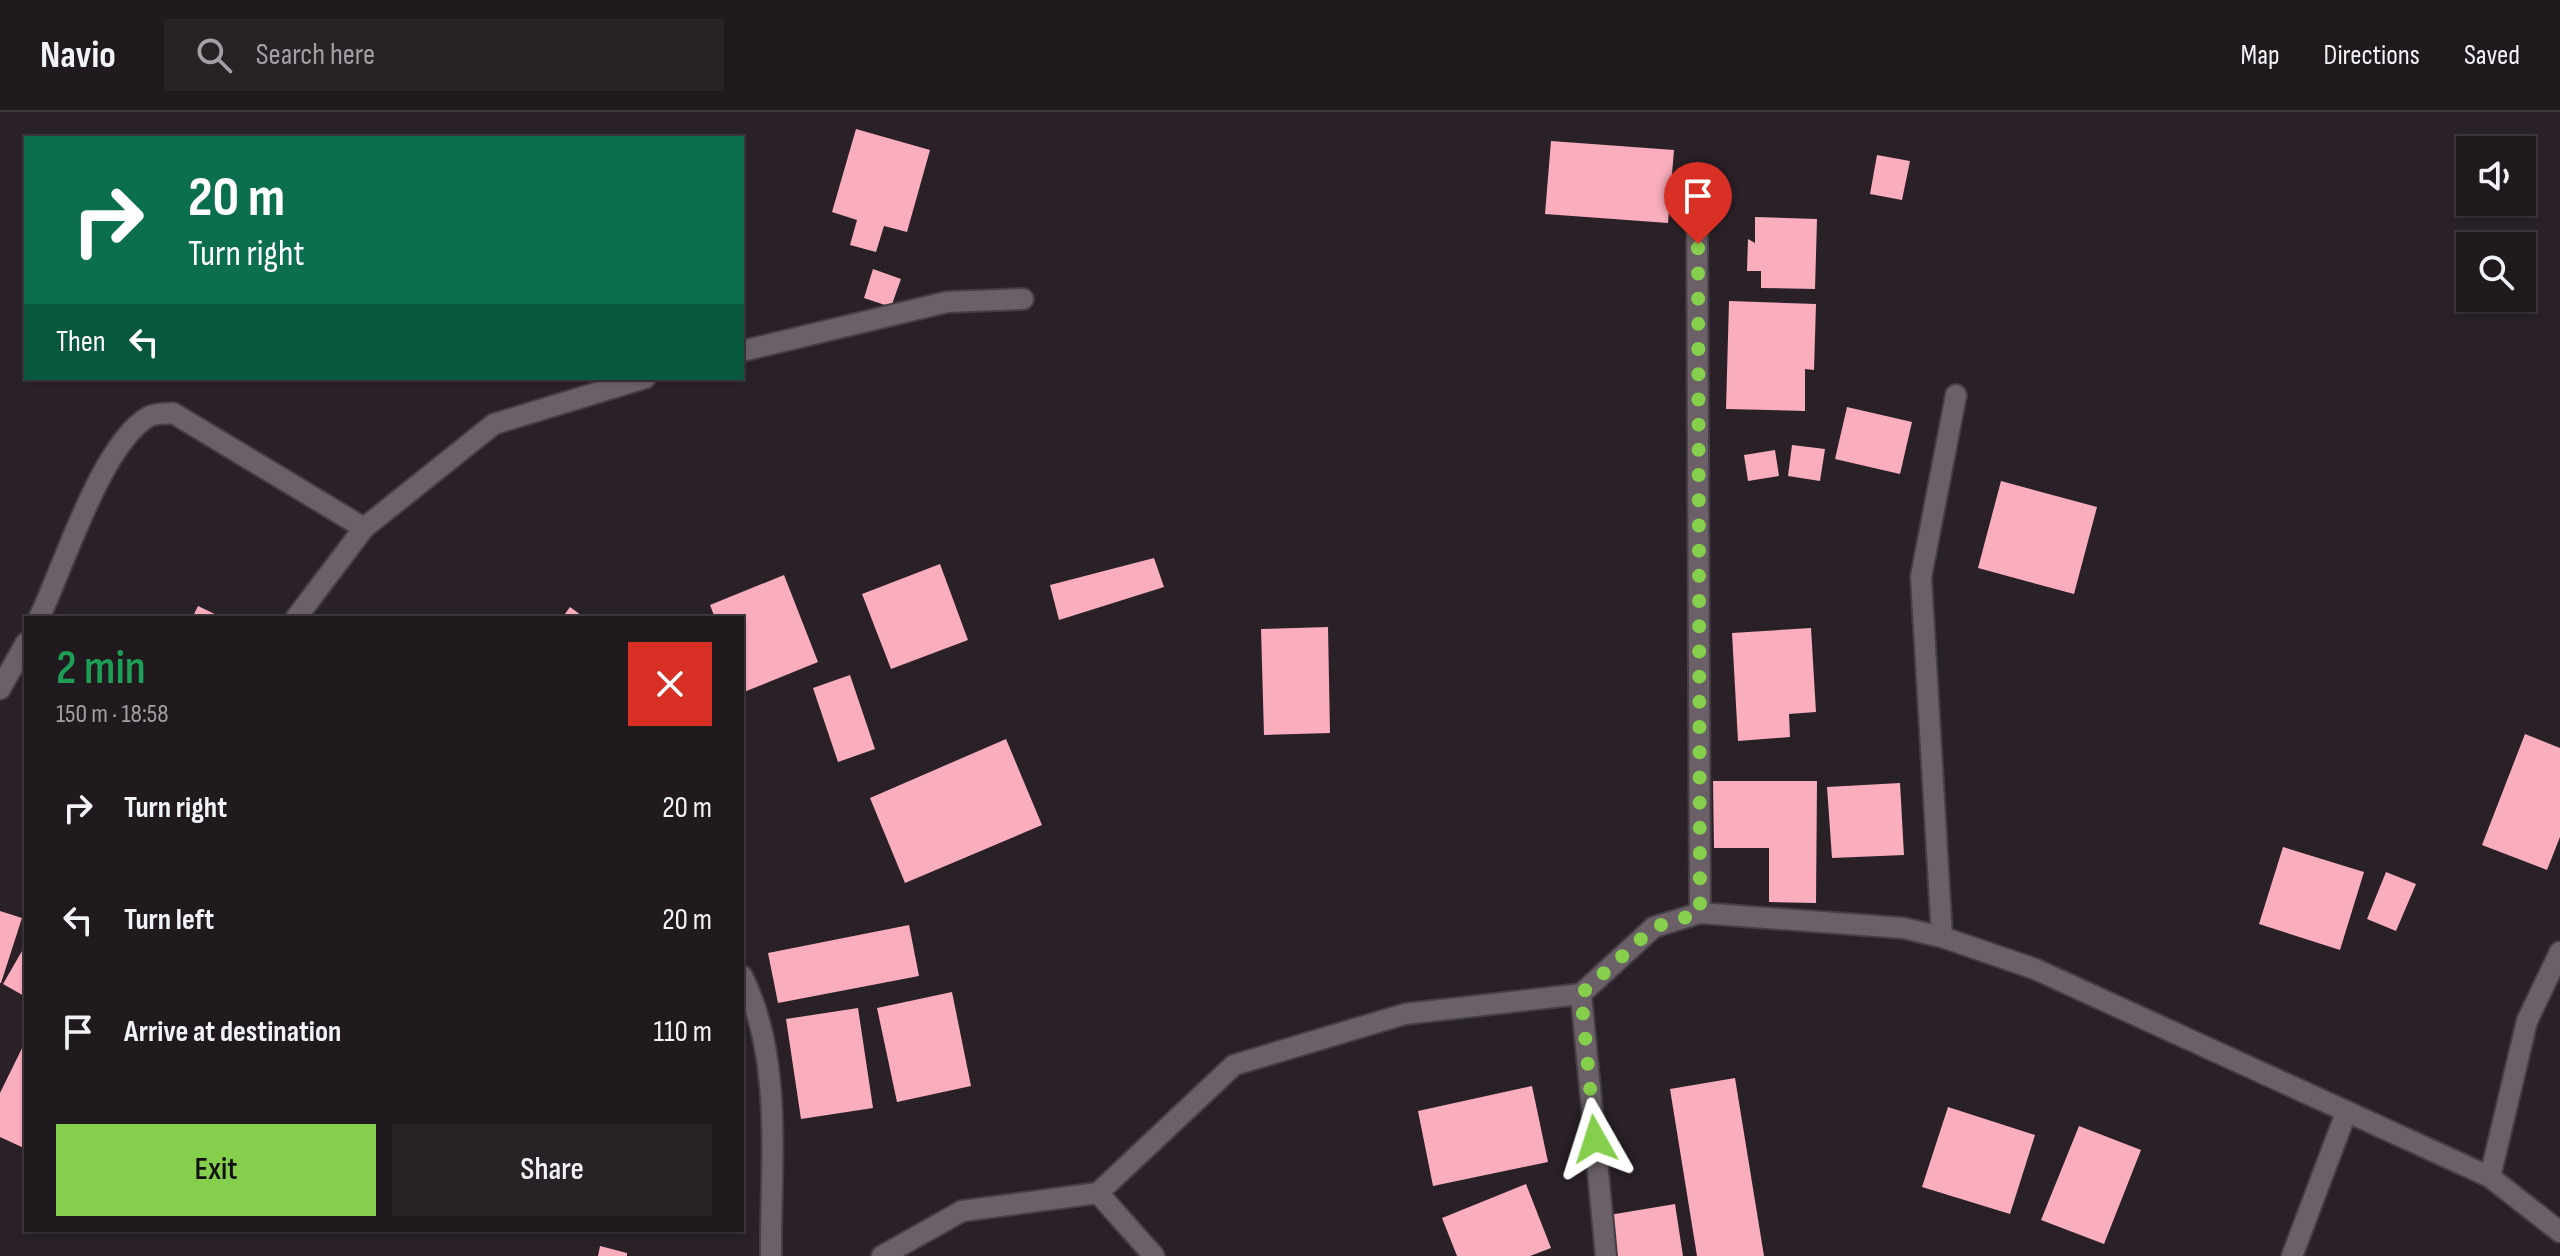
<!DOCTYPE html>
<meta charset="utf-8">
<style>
body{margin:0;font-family:"Sofia Sans Condensed",sans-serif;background:#282227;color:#f1f3f6;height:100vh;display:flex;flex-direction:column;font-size:30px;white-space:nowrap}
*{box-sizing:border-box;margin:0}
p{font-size:26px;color:#a2a0a4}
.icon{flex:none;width:44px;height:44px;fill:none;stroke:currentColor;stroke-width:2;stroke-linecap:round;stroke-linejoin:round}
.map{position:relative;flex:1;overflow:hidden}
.drawer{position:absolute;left:24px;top:504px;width:720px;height:616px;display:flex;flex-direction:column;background:#20191e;border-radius:0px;box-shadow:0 2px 6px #0004,0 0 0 2px #3d383c}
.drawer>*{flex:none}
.guide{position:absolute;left:24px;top:24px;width:720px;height:244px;border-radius:0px;box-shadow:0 2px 6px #0004,0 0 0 2px #3d383c;background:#0b6e4f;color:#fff;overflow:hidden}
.fabs{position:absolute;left:2456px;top:24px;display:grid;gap:16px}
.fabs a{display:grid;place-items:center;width:80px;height:80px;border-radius:0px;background:#20191e;box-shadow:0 2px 6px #0004,0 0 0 2px #3d383c;font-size:40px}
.pin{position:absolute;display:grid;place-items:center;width:68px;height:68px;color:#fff;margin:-82px -34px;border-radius:50% 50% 50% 0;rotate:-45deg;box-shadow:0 0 8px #0007}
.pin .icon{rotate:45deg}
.me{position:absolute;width:88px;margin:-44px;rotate:354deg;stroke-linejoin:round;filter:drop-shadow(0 0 6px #0008)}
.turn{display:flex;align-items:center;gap:28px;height:168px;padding:0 32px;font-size:36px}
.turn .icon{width:104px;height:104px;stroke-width:2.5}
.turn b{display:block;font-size:56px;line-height:68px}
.then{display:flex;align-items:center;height:76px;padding:0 32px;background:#0003;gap:16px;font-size:30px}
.round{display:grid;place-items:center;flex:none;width:84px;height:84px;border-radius:0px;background:#282227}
.summary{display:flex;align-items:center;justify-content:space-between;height:136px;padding:0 32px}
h1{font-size:48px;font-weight:600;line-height:60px;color:#1e9e55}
.action{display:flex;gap:16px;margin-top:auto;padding:16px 32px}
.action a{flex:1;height:92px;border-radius:0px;background:#86cf4c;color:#111;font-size:32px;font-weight:600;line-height:92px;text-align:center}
.action a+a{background:#282227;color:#f1f3f6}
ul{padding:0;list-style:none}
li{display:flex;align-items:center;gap:24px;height:112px;padding:0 32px}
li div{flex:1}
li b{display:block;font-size:30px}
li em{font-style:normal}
header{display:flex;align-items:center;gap:48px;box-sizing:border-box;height:112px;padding:0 40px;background:#20191e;border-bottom:2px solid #3d383c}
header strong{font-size:38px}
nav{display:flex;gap:44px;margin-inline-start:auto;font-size:28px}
.search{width:560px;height:72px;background:#282227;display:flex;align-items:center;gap:20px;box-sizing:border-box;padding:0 28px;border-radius:0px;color:#a2a0a4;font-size:30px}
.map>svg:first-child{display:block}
</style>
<header>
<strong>Navio</strong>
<div class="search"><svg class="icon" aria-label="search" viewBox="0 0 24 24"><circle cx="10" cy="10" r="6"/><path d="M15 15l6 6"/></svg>Search here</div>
<nav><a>Map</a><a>Directions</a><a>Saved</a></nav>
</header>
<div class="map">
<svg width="2560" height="1144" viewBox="0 0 2560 1144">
<rect width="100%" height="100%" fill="#2a2128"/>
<!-- building -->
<path fill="#f9adbd" d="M856,17L930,38L907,120L884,114L876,140L850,133L857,108L832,100Z
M1551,29L1674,38L1668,111L1545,102Z
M1877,43L1910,49L1902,88L1870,82Z
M1755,105L1817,107L1815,177L1761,176V159H1747L1748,127L1755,131Z
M873,157L901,167L891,195L864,186Z
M1729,189L1816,192L1814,258L1805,257V299L1726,297Z
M1847,295L1912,310L1900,362L1835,347Z
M1792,333L1825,337L1820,369L1788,364Z
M1775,338L1779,364L1748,369L1744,343Z
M2001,369L2097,395L2074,482L1978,456Z
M1154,446L1164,475L1059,508L1050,473Z
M940,452L968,528L891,557L862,482Z
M784,463L818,550L744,580L742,506H715L710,493Z
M198,494L223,506H192Z
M570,495L585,506H562Z
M1328,515L1330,621L1264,623L1261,517Z
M1811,516L1816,600L1789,602L1790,625L1738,629L1732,521Z
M850,563L875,637L838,650L813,576Z
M2525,622L2560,636V725L2547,758L2482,733Z
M1006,627L1042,713L905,771L870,686Z
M1713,669H1817L1816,791L1769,790V736H1714Z
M1900,671L1904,743L1832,746L1827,675Z
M2283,735L2364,760L2340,838L2259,812Z
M2386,760L2416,772L2396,819L2367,807Z
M0,799L22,806L1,871H0Z
M909,813L919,864L778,891L768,841Z
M26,832V885L3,872Z
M952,880L971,974L897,990L877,896Z
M858,896L873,996L801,1007L786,907Z
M26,928V1037L0,1025V981Z
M1735,966L1764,1144H1697L1670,977Z
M1532,974L1548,1050L1433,1074L1418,999Z
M1948,995L2035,1023L2010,1102L1922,1075Z
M2079,1014L2141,1038L2104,1132L2041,1108Z
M1526,1072L1551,1136L1530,1144H1457L1442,1106Z
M1675,1092L1683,1144H1615L1609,1103Z
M600,1134L627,1141V1144H598Z"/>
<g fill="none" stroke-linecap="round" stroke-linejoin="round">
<defs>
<path id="street" d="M1697,100L1700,801
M742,239L947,190L1023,187
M39,506C64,454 101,333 148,305C155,301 165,302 173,301L364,416
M296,506L364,416L494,312L645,266
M0,577L26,531
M1942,825L1921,465L1956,283
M742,864C784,947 770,1054 771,1144
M1581,882L1606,1144
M2490,1065L2527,909L2560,840
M1098,1081L1154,1144
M882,1144L962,1099L1098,1081L1234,953L1405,902L1581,882L1654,815L1700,801L1903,816L1942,825L2035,857L2490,1065L2560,1120
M2292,1144L2346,1001"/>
</defs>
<!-- street casing -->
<use href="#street" stroke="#453e44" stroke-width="24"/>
<!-- street -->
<use href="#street" stroke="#6b6068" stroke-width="20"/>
</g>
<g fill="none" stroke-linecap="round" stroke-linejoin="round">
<!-- route -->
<path stroke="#86cf4c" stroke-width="14" stroke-dasharray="0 25.2" d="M1595,1027L1581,882L1654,815L1700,801L1698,132"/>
</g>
</svg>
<div class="fabs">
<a><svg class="icon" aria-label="sound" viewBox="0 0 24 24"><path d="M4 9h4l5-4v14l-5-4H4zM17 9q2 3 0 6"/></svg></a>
<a><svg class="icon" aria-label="search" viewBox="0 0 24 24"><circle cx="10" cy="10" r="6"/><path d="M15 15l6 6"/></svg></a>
</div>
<div class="pin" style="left:1698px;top:132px;background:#d93025"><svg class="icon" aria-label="arrive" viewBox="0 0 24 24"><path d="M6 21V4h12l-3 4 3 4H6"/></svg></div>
<svg class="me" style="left:1595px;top:1027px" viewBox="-20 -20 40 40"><path d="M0-17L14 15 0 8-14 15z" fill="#86cf4c" stroke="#fff" stroke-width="4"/></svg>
<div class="guide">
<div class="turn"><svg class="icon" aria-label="right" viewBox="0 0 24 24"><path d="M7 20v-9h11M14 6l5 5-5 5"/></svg><div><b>20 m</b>Turn right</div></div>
<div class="then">Then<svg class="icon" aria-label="left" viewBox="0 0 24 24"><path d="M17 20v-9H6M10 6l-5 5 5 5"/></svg></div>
</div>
<section class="drawer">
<div class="summary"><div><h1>2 min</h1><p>150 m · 18:58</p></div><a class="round" style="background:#d93025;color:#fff"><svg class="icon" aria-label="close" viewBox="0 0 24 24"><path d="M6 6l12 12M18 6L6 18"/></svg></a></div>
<ul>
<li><svg class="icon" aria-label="right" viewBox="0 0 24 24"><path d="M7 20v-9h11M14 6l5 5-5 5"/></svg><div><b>Turn right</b></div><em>20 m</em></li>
<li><svg class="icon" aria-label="left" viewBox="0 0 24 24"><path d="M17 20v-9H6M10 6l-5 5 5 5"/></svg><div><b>Turn left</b></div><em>20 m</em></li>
<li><svg class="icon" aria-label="arrive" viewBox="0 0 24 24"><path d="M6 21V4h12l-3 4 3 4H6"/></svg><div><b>Arrive at destination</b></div><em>110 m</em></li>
</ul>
<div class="action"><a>Exit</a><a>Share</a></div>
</section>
</div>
